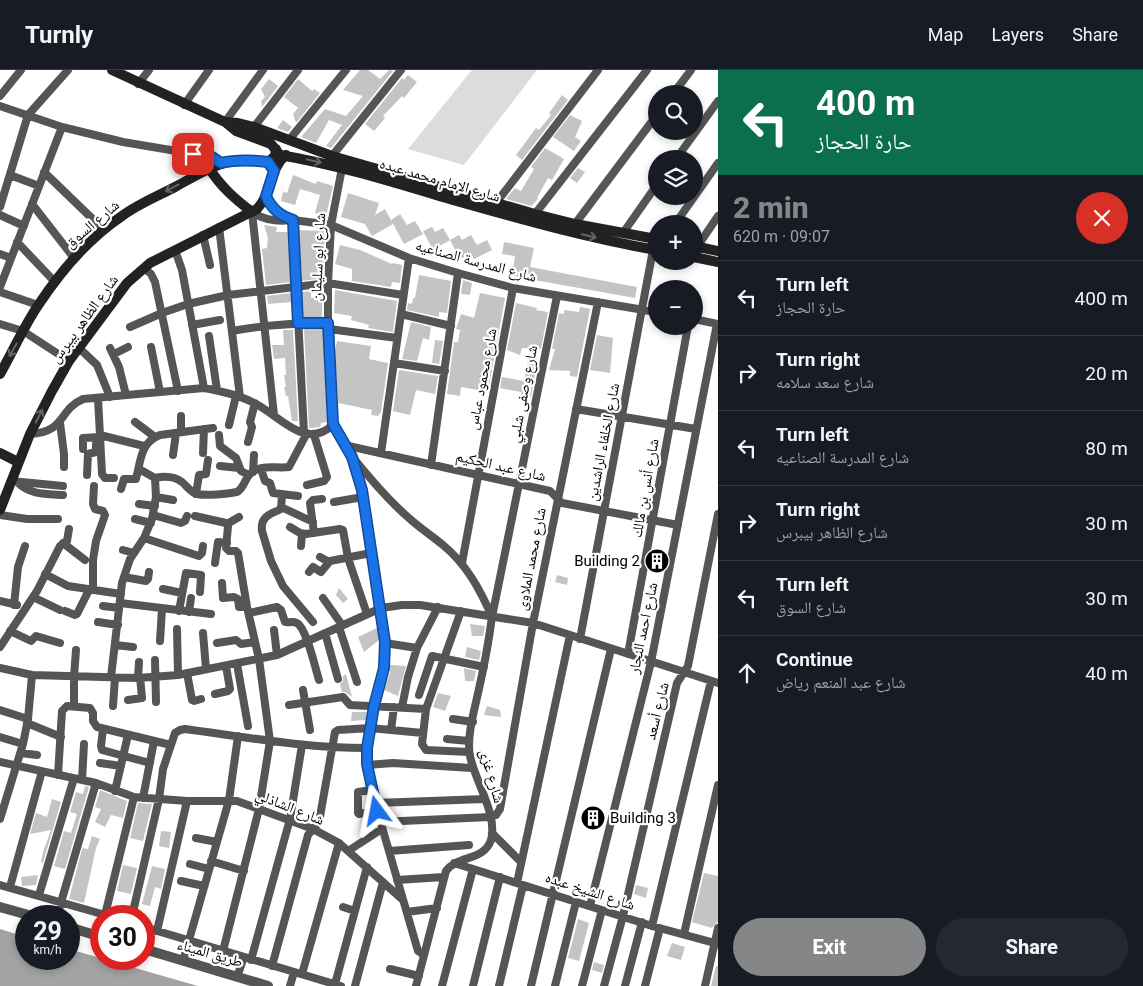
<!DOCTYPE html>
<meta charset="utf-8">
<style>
body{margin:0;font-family:Roboto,"Noto Naskh Arabic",sans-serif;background:#242831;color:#f1f3f6;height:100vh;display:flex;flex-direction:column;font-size:19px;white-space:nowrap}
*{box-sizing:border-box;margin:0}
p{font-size:16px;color:#9ea1a6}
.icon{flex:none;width:28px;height:28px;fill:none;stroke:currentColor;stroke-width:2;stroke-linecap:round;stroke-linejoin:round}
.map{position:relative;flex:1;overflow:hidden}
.panel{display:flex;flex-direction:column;background:#171b24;width:425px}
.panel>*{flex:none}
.hud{background:#0b6e4f;color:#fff;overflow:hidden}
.buttons{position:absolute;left:648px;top:15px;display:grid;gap:10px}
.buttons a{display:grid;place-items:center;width:55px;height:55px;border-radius:50%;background:#171b24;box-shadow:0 2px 8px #0003;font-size:25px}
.speed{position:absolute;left:15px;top:835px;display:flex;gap:10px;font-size:25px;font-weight:700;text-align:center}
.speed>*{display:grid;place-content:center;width:65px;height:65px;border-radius:50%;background:#171b24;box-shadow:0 2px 8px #0003;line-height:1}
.speed small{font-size:12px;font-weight:400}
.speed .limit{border:8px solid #d22;background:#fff;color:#111}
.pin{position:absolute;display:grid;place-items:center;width:42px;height:42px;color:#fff;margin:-21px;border-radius:10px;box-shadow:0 2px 8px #0006}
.me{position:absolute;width:55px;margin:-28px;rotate:347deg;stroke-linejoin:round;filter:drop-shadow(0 0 4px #0008)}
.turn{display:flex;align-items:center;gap:18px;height:105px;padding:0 15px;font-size:22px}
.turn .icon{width:65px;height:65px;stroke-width:2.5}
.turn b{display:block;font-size:35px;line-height:42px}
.round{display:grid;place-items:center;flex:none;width:52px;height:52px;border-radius:26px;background:#242831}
.overview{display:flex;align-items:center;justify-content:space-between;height:85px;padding:0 15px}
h1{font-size:30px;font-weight:800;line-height:38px;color:#858687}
.action{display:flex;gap:10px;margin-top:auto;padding:10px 15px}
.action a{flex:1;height:58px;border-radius:30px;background:#858687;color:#fff;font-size:20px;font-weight:800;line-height:58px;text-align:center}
.action a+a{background:#242831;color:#f1f3f6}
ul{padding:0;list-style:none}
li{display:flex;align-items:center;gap:15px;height:75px;padding:0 15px;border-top:1px solid #363941}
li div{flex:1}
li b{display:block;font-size:19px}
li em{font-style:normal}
header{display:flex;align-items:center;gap:30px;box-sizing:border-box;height:70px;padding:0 25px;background:#171b24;border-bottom:1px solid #363941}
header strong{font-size:24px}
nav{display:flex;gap:28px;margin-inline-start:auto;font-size:18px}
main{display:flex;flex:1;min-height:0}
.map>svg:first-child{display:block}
</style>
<header>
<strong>Turnly</strong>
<nav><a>Map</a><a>Layers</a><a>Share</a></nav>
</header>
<main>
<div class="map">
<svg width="718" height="916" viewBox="0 0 718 916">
<rect width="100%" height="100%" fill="#fff"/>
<!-- green -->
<path fill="#dcdcdc" d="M472,0H537L464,95L408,79Z"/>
<!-- water -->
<path fill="#a3a3a3" d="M0,859L26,867V889H69V879L198,916H0Z"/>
<!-- building -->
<path fill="#c4c4c4" d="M360,0H368L380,9L389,0L393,1L331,78L326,76L342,55L329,50L316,73L301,67L325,39L346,46L363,26L343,20Z
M408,5L417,12L404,28L402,26L383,46L385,48L374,61L365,54L402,8L404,10Z
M269,9L278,16L262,37L261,31L265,27L261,19Z
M298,9L312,21L314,19L320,23L296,53L293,44L298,38L284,27Z
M562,25L568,30L522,90L516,85L536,58L539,60L551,45L549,43Z
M570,45L582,51L575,67L581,71L574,81L553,67Z
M283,50L292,57L288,62L277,58Z
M545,78L564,89L552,110L548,108L537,128L538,129L531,136L506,129L515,118L521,121L534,99L531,97Z
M578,98L585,102L577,113L570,108Z
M293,105L316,114L317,111L333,116L326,146L315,143L320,125L300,119L295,135L281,131L283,122L287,123Z
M348,123L379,133L375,145L385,139L393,154L372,166L365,154L341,147Z
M400,144L407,155L415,151L423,164L404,174L391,150Z
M264,155L277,157L276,162H288L291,212L266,215L262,179L267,178L268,168Z
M432,157L435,162L443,158L450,170L433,180L423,161Z
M299,160L325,161L323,208L302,211Z
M459,165L462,170L471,165L477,175L487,170L492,180L474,189L471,184L460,189L450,170Z
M504,172L534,178L530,197L637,217L635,228L512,206L515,186L502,184Z
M340,175L360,180L392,194L393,193L402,195L400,213L392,212L391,217L352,211V199L335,194Z
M419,205L451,211L447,243L439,242V247L407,240L408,233L412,234L413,228H415Z
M463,210L472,213L470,225L461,224Z
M335,220L397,231L393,262L368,258L369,255L351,250L352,246L334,243Z
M311,221V228L322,227V247L304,248L302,222Z
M291,223L292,232L268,234L267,226Z
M480,223L505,228L489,316L479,314L478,320L461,317L460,326L447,324L454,272H458L460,260L456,259L461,244L474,248Z
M516,233L537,238L536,240L548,242L541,279L522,278L520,285L507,280Z
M580,237L590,239L577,307L570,306V301L549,300L555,279H552L559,243L564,244V240L579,242Z
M411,252L431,257L429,270L423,268L417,291L402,289Z
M304,259H323L327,352L321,353L320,357L312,358H309Z
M283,260H293L298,351H292L288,326H286L284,317H286L284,305H286L285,288L274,289L272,275H284Z
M597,265L613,268L610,303L590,300Z
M435,270L443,271L439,294L432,293Z
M337,271L371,276L369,289L388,293L381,342L378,346L371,345L372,340L338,333L335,282Z
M528,292L537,294L531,327L521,324V322L500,318L502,307L524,311Z
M399,300L438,306L435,324L416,320L410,345L393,341Z
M652,483L666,487L663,499L650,496Z
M557,505L568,508L567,515L555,512Z
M339,518L348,529L343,533L336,525Z
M470,554L485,556L483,566H472Z
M377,558L379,570L364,582L358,567Z
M467,577L481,581L479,590L465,587Z
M390,595L406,596L398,626L384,620L390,603Z
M464,598L476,601L474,611H465Z
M346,604L352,627L345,622H342L340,614L343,611V606Z
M438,623L451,626L445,641L433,637Z
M487,636L500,640L501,647L484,645Z
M352,642H367L366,650L351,651Z
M85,716L89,717L65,799L54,796L64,761L71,763L77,744L70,742L76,722L83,724Z
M100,720L127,731L123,748L111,745L105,757L95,752L101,739L95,737Z
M52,729L61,732L43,793L41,792L43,782L51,760L30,764L36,743L47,747Z
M138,733L152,734L143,771L130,768Z
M590,741L599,743L596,755L587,752Z
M161,761L171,762L169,778L159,776Z
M92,766L100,769L96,778L84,833L69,829L82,779L83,778L88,779Z
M123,795L137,798L131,824L117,821Z
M152,796L165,799L161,819L155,817L150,836L142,834Z
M704,803L718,806V851L712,858L692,852Z
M38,805L36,815L22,816L21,807Z
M636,815L648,818L646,828L634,824Z
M578,849L589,853L579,891L568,888Z
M672,873L685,877L681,890L667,886Z
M594,892L604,895L602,903L592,900Z
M716,896H718V916H711Z"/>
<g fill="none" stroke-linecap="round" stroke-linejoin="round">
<!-- minor -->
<path stroke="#555" stroke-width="8" d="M138,14L149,0
M673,24L691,0
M0,26L21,0
M184,35L209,0
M0,36L62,57L123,72L212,87L221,93
M225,52L263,0
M254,57L298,0
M289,70L346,0
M332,86L401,0
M676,89L718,31
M342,98L331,155L328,213V253L333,355L352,387L362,420L385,573L384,598L374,635L370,658L367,678V695L375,733L418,881L424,885
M44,102L104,160
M10,105L39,116
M266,126L276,142L284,147L293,150L331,155L409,188L458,203L513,218L656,242
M496,133L598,0
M32,134L74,188
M0,137L28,45L68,0
M252,142L274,345
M252,142C264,150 276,152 291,150
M535,144L647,0
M0,145L24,156
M293,150L304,363
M575,154L656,46
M675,154L718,93
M219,157L240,327
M623,163L656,116
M203,165L210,195
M17,172L55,212
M697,177L718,146
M175,180L182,200L204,318
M0,184L11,188
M144,198L151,204L155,212L178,321
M0,217L62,57
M0,222L38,235
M401,244L451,256
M694,249L718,254
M0,254L23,261L69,291
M192,255L220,250
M130,257L162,243L188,234L228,225L262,221L328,213L403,225
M329,259L397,268
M232,261C264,255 296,253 328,253
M209,266L217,320
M151,277L160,322
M79,278L97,295L110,327
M110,278L119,297L126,325
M114,284L128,277
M394,293L445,301
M98,328L102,404L105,408H114
M576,339L696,359
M181,346V362
M135,352L155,367
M60,353L64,384V397
M229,355L236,326
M30,364C66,362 58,340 83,329L204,318C221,321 240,325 256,334C281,347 305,380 333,355
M100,365L144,376
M219,365L220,376L236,388L241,401L249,405
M248,372L252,357L250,352L255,333
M344,375L550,421L562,433L678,455
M83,379V368L100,367
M203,383L204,359
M381,383L409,188
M173,385L176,363
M355,390C372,411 389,431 410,449C420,458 432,466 443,475C466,494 480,519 492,547
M431,395L458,203
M220,396L239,398
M139,399L155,408C164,406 174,406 182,412C187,416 190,422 197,424C207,426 227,424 237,422C244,418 244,411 249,405C260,393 276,399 289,397L307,363
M261,399L265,411L270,413L273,423L298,426
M253,402L254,385
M87,405L88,384L96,382V374
M11,411L63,416
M17,412C30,425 45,424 63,425
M307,415L324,411L327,407L314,365
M121,419L124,409H136C141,390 140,373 160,365L213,358
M196,424L199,405L206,404L208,390
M282,425L281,439C271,444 260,446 262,461L271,491L283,516L313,552
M156,427L173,430
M334,432L363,427
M139,434L155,436
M281,437L313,452
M0,445L27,449H58
M153,445L181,453L185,451L187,446
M195,446L226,453L228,456L226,478L229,481H236L238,483L247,537L259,589L270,671L259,739L223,881
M135,449L151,453
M227,454L239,447
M290,457L300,463L306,464L340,459L343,460L348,488L367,544
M314,463L310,433L313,430L322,429
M144,468L199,486L202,483L203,476
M63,473L85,490
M301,476L302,464
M123,480L134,483
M320,487L329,492
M215,493L218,472L227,473
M462,493L513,218
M309,502L313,497L321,502L330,491L371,483
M45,504L68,516L121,524
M124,507L146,511L148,509L149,502
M222,513L223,528L234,527L238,529L239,537H247
M163,519L182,523
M93,520V490L96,471L105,445L103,441L95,439L93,434L94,416
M33,527L60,540
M323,528L342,555
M0,531L17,535
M120,533L211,544
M14,535L18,497L25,476
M103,536L119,538
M65,541L75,545L77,544L89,520
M179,541L186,503L201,505L200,522
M461,541L426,639L422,674L426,680L469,682
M189,542L191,528
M249,543L277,537L281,540L285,552C288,553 293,551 297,553C307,559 315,598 319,610
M98,552L118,555
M339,557L357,612
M177,559L178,605
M274,560L277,585
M10,561L31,571L36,566L60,573
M203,563L206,599
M325,563L338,609
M580,569L653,180
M160,571L162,539
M217,573L236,570L241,574L255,572
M385,573L417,578
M115,575L133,577
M0,577L37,521L60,476L67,471L69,459
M628,584L688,256
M155,590L156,632
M237,594L248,656
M0,598L32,605L138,608L178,605L277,585L381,538L402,535H420L533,553L718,613
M187,603L192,630L194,631L201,629
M111,607L122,513L130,489L144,468L152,449L156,427L155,408
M138,608L139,592
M303,620L310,660
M215,624L228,621L230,619L226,596
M419,625L432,586L484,597
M128,630L142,628L140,607
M289,635L343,627L350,635L426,639
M74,636V607L76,580
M113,636L115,608
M402,637L408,607L417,578L438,537
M0,640L28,649
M453,649L473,652
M27,653L61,667
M103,659L101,676L102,680L150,693
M391,660L394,637
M0,667L23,674
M447,669L469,671
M21,683L37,685
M0,692L96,713L134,727L187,731H237L313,759L339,773L403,830
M100,693L121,696
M367,695L393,693L472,698
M58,705L62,641L67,636L90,638L93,643V651L97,657L171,675
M82,710L84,674
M372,720L358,722V743L359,744L377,741
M115,721L128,665
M143,728L154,671
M375,733L485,729
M0,749L23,674L28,649L32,605
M380,752L490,747L496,745L500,739L533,553L598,232
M492,763L521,792
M196,768L217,772
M348,781L382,759
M389,781L469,775
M211,791L244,801
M454,793L652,856L718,874
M190,794L209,799
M397,810L444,807
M181,811L204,816
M517,813L570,565
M0,815L109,846
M10,817L42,701
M39,825L74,708
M590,836L651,592L717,254
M343,837L355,841
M407,842L437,838
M105,845L134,727
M57,846L96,713
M132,846L159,729L163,699L175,663L180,660L185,659C245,667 306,678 367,678
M652,856L711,611
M144,857L341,916
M157,861L187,731
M684,864L718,715
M251,890L290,749L302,675
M183,891L229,730L238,666
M272,896L308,765L319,752L335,662L338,660L370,658L423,663
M390,899L419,906
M302,904L339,773
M237,907L244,887
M335,914L367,797
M290,916L294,902
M355,916L383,812
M416,916L446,801C458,785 484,791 491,770C498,745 475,711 470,686C466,665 476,635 480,614C485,592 489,569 492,547L557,226
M442,916L473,799
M473,916L500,807
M499,916L523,815
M531,916L611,579
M555,916L576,832
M582,916L602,840
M604,916L623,846L677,613L688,596L718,444
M625,916L642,852
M645,916L660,858
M705,916L718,858"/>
<!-- tertiary -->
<path stroke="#555" stroke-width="10" d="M0,837L32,846
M69,857L101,867
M144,879L268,916"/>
<!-- secondary -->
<path stroke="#222" stroke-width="10" d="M112,0L225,52L236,61L271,74L280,85C339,95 396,113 453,130C520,149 588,168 656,180
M225,52L238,53L254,57L332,86L535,144L575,154L656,169
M209,98C221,117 235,129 252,142
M694,176L718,181
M694,187L718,192
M0,304C13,281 24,256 39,234C61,201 89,168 122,146C138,134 158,126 175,117C212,97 224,86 268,92L275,86L276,79
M0,383L18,392
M0,440L30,364L52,321L69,291L127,213L150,193L257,139C272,124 269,99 286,85"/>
</g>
<!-- one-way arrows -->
<defs><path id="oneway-shaft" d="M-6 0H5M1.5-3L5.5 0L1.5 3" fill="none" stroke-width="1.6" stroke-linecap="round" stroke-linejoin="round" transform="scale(1.25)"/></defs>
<g stroke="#646464">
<use href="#oneway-shaft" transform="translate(314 91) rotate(13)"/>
<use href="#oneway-shaft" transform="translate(172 118) rotate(152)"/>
<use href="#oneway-shaft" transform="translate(589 166) rotate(13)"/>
<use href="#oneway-shaft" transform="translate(13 280) rotate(119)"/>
<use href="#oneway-shaft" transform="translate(39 346) rotate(-63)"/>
</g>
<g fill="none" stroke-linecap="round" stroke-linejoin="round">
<defs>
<path id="route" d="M193,84L212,87L221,93C237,89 252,90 268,92L274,101L266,126C272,139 279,145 293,150L298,253H328L333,354L352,387L362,420L385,572L384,598L374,636L367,678V694L377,741"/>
</defs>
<!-- route casing -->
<use href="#route" stroke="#114b97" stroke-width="12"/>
<!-- route -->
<use href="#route" stroke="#1a73e8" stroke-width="9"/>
</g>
<!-- icons -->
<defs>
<symbol id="building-disc" viewBox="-11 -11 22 22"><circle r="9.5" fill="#000" stroke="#fff"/><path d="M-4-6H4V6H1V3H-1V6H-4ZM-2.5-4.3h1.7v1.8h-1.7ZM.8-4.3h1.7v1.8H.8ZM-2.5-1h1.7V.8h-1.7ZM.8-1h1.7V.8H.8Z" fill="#fff"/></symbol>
</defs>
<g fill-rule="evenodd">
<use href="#building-disc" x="643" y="477" width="28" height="28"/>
<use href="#building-disc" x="579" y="734" width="28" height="28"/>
</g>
<g text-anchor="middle" stroke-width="4.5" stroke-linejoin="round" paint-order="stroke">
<!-- street labels -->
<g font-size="15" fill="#000" stroke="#fff">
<text transform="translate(440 110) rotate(16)" y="5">شارع الإمام محمد عبده</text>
<text transform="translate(92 154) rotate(-40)" y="5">شارع السوق</text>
<text transform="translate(318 187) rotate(-87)" y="5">شارع ابو سليمان</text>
<text transform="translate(476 191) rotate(15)" y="5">شارع المدرسة الصناعيه</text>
<text transform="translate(84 249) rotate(-54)" y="5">شارع الظاهر بيبرس</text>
<text transform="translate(482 309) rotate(-79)" y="5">شارع محمود عباس</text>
<text transform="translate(523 324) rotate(-79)" y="5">شارع وصفى شلبي</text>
<text transform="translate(603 372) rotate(-79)" y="5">شارع الخلفاء الراشدين</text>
<text transform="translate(501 396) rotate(13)" y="5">شارع عبد الحكيم</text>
<text transform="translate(645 418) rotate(-80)" y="5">شارع أنس بن مالك</text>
<text transform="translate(531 489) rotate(-79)" y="5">شارع محمد الملاوى</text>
<text transform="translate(643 558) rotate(-78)" y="5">شارع احمد النجار</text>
<text transform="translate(657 641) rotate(-76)" y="5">شارع أسعد</text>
<text transform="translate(492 706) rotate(74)" y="5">شارع غزى</text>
<text transform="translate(290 737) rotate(22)" y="5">شارع الشاذلي</text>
<text transform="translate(590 821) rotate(18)" y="5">شارع الشيخ عبده</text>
<text transform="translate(210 883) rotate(16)" y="5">طريق الميناء</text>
</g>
<!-- poi labels -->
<g font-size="15" fill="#000" stroke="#fff" text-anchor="end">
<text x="640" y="496">Building 2</text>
<text x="610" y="753" text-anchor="start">Building 3</text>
</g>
</g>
</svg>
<div class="buttons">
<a><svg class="icon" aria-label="search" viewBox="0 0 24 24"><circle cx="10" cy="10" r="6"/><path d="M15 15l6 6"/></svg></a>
<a><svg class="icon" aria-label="layers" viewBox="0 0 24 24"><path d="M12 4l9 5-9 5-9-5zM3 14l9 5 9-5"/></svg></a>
<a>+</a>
<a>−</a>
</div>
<div class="speed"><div>29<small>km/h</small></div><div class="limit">30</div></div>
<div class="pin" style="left:193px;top:84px;background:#d93025"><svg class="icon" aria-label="arrive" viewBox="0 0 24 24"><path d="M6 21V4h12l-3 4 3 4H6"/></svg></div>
<svg class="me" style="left:377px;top:741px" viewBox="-20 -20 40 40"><path d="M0-17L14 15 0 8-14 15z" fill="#1a73e8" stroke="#fff" stroke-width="4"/></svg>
</div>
<section class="panel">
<div class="hud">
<div class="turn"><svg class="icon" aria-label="left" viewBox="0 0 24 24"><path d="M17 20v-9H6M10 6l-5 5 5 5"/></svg><div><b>400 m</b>حارة الحجاز</div></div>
</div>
<div class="overview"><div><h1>2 min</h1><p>620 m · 09:07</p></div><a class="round" style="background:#d93025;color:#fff"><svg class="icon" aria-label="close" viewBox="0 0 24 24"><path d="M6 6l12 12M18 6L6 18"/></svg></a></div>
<ul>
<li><svg class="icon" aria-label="left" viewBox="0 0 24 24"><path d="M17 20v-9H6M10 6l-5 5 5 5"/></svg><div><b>Turn left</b><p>حارة الحجاز</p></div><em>400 m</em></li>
<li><svg class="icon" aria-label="right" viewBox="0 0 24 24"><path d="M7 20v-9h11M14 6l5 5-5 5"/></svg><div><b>Turn right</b><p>شارع سعد سلامه</p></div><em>20 m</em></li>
<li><svg class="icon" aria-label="left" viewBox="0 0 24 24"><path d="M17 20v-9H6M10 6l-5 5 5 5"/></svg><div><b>Turn left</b><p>شارع المدرسة الصناعيه</p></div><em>80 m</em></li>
<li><svg class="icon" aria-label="right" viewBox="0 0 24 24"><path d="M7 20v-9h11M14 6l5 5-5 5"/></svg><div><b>Turn right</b><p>شارع الظاهر بيبرس</p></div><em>30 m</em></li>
<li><svg class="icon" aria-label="left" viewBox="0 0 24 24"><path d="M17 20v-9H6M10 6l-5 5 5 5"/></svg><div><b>Turn left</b><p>شارع السوق</p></div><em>30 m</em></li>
<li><svg class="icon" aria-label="ahead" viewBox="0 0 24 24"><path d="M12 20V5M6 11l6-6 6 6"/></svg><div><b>Continue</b><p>شارع عبد المنعم رياض</p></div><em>40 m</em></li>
</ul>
<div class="action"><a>Exit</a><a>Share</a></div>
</section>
</main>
